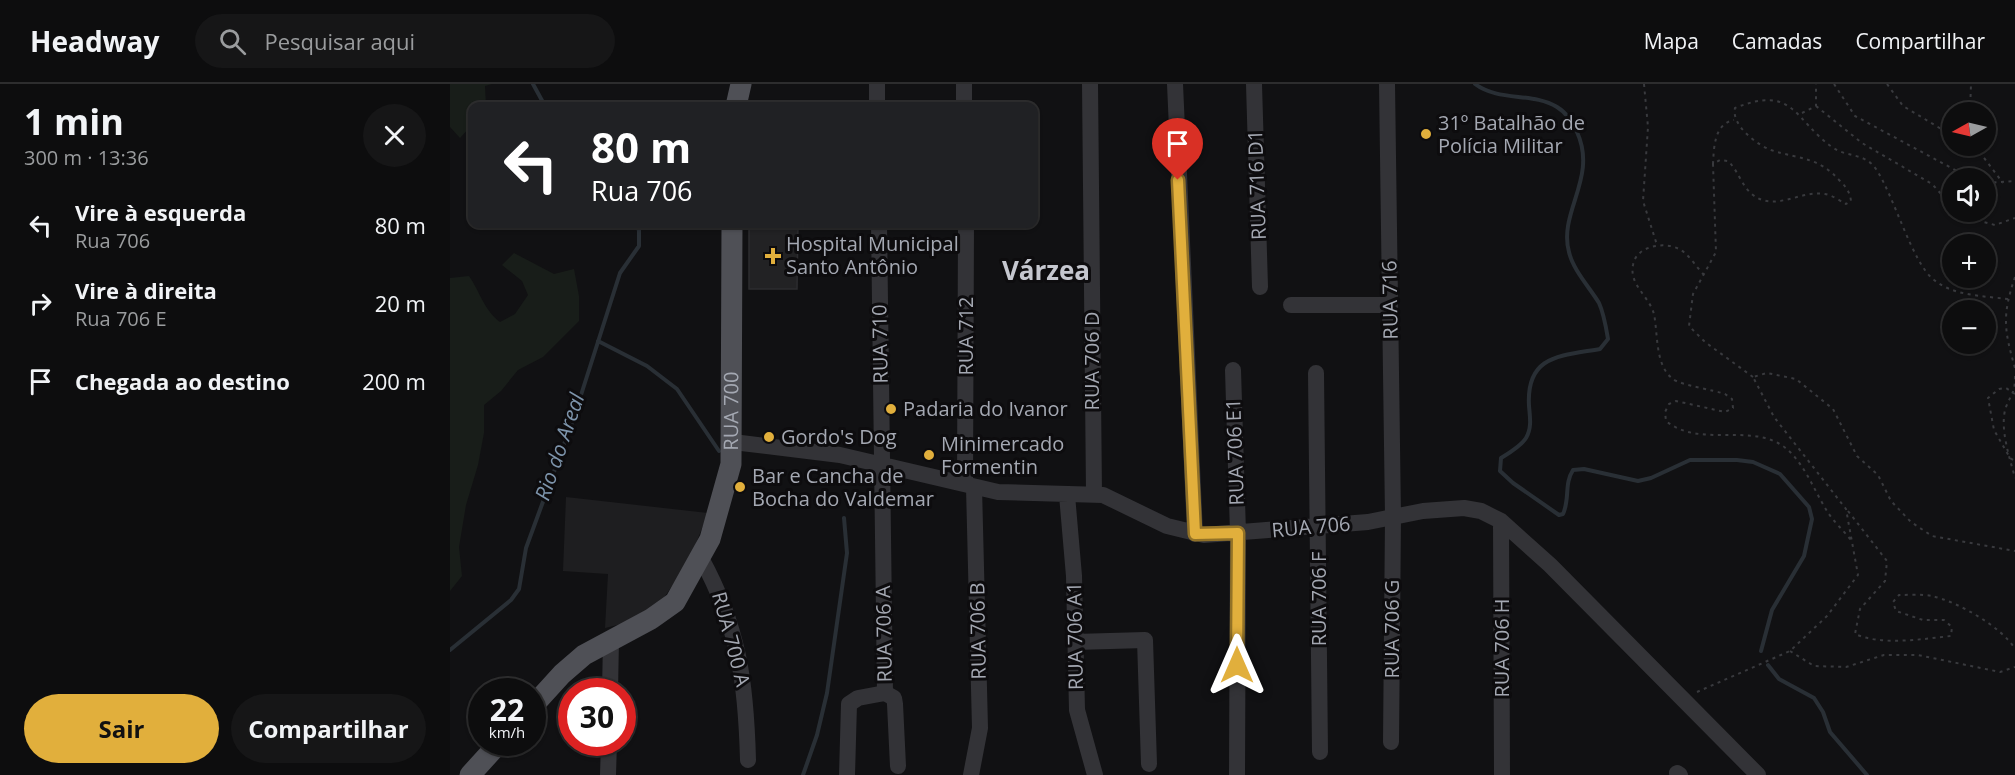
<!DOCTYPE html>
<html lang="pt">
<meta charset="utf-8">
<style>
body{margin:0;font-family:"Open Sans",sans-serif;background:#161617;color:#f1f3f6;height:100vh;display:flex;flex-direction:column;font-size:22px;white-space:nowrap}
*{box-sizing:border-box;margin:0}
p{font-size:20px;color:#9a9c9e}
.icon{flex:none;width:33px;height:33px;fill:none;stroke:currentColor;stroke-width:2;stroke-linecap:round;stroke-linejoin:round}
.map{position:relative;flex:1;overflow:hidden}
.drawer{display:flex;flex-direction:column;background:#0d0d0e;width:450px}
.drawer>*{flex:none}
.guide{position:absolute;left:18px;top:18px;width:570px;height:126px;border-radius:12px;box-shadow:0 2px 4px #0004,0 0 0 2px #2d2d2e;background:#202124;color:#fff;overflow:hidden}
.needle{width:39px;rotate:262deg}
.tools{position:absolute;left:1492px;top:18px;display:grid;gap:12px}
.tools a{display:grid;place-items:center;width:54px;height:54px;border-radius:50%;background:#0d0d0e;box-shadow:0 2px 4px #0004,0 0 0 2px #2d2d2e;font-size:30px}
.speed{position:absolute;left:18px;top:594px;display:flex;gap:12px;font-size:30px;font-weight:700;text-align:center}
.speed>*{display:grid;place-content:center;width:78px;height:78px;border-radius:50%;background:#0d0d0e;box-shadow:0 2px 4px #0004,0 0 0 2px #2d2d2e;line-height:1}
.speed small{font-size:15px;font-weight:400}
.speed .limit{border:9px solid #d22;background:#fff;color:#111}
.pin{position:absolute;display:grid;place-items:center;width:51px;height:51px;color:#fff;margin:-62px -26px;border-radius:50% 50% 50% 0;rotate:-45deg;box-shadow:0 0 6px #0007}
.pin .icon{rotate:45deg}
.me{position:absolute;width:66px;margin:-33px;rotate:0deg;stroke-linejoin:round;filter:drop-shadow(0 0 4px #0008)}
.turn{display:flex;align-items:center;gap:21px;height:126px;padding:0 24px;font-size:27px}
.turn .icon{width:78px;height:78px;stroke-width:2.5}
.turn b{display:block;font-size:42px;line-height:51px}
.round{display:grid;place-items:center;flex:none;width:63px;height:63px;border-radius:32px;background:#161617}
.head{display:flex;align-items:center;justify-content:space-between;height:102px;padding:0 24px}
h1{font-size:36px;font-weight:700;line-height:45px}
.primary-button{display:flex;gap:12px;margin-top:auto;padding:12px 24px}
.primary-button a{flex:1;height:69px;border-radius:36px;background:#e1af3c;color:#111;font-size:24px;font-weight:700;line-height:69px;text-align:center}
.primary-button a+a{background:#161617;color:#f1f3f6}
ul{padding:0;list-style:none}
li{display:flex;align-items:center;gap:18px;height:78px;padding:0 24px}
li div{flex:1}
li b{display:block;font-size:22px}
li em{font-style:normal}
header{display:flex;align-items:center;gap:36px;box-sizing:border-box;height:84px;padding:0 30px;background:#0d0d0e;border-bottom:2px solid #2d2d2e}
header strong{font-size:28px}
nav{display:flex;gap:33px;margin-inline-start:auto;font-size:21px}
.search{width:420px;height:54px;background:#161617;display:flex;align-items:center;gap:15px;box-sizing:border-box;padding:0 21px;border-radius:33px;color:#9a9c9e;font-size:22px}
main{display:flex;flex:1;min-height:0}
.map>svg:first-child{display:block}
</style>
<header>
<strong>Headway</strong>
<div class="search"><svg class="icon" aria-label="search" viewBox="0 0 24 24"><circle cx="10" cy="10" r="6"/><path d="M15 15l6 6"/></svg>Pesquisar aqui</div>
<nav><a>Mapa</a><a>Camadas</a><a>Compartilhar</a></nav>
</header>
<main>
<section class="drawer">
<div class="head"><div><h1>1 min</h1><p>300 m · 13:36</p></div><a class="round"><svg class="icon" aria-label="close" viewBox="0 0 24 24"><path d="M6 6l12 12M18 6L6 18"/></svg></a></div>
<ul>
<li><svg class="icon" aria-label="left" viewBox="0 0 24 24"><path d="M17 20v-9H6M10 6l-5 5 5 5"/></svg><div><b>Vire à esquerda</b><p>Rua 706</p></div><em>80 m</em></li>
<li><svg class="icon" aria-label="right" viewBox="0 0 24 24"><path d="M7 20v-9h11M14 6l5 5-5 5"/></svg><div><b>Vire à direita</b><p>Rua 706 E</p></div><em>20 m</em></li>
<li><svg class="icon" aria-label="arrive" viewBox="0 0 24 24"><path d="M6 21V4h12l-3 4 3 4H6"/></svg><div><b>Chegada ao destino</b></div><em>200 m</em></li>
</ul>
<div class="primary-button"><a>Sair</a><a>Compartilhar</a></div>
</section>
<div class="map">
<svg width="1565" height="691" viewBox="0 0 1565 691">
<rect width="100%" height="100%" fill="#111113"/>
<!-- built -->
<path fill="#1e1e20" d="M116,413L258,429L239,477L207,524L184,537L155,544L158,490L113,487Z"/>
<!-- green -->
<path fill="#181d19" d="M0,0H42L35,2L36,22H22V41L10,54L0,43Z
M64,169L104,190L124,185L129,212V237L93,273L68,286L51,307L34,321V349L28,381L16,421L9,463L12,492L0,507V194L19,192C30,208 34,226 50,238L65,230L78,211L72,197L52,181Z"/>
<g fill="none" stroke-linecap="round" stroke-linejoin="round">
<!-- stream -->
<path stroke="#292f35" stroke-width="4" d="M83,0L95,22
M1025,0C1049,18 1083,8 1107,23C1117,29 1122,38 1127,48C1148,94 1108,128 1119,168C1123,186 1140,204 1149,219C1154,230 1156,243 1158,255L1150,265C1110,272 1076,271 1079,322C1080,333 1082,344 1076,354C1071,362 1059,369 1051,374L1050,387L1063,399L1109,431L1113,430C1120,415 1114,400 1123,386L1134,385L1188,397L1201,394L1240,376H1287L1303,378L1330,390L1359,423L1362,435L1354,472L1322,526L1311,567
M148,257L197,282L227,305L269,367
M0,566L61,516L69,505L76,464L123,336L170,189L189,162V146L184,140
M1318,581L1329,595L1364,614L1373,628L1380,648L1417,691
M353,691L367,651L377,609L397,469L394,434"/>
</g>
<!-- building -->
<path fill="#222224" stroke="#2c2c2f" stroke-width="1.5" d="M299,140H348L347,205H299Z"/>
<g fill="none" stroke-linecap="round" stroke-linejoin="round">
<!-- path -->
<path stroke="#393a3e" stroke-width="2" stroke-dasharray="3 4.5" stroke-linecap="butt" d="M1194,0L1198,43L1193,117L1207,161
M1384,0L1405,32L1520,94
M1437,0L1453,22L1503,52
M1366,22L1412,59L1482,100L1503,123
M1520,28L1521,0
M1352,29L1366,22V0
M1525,62L1553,99
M1263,80C1264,63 1264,40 1284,36
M1536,99L1565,97
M1507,128L1511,132L1545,141L1565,134
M1254,191C1247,184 1238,169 1229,165C1214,157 1186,162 1183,181C1179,201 1199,212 1204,230C1208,250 1205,282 1223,295C1230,301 1264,306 1275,310L1282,315L1283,324L1275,328L1226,317L1219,320L1215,328L1216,337C1248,363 1294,341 1328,359C1352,372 1363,405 1377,427C1383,437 1393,446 1401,456
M1565,193C1552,231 1554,246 1565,284
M1565,292C1565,309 1562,308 1556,323C1549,343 1560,375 1565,394
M1303,293L1255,258L1239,242L1243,210L1266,168L1263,80L1270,76L1278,77C1288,86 1292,103 1303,111C1325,128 1350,106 1375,110C1382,111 1390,117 1396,120L1401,117C1400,109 1397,104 1391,98C1368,72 1351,76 1321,66C1307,61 1281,41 1285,24C1344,0 1344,36 1382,63C1397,74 1414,68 1426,85C1444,112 1462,178 1483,195C1502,212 1534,212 1558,215
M1565,310L1556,304L1549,305L1538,314L1544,346L1560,374L1565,377
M1398,427L1437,477L1435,497L1410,525L1405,550C1432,562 1472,555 1501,552L1502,543L1494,536H1473L1446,527L1443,518L1449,511C1459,511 1472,510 1482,512C1508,518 1552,543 1565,565
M1340,567L1364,582L1396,583L1434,571H1468L1550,588L1565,583
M1247,608L1340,567L1377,532L1408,491L1396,425L1324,333L1303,293L1317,289L1346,295L1383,325L1407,372L1428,391L1441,417L1461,438L1482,452L1565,467"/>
<!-- minor -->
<path stroke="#333337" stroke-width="16" d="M427,0V22
M514,0V22
M640,0L644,410
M725,0L745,450
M804,0L810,203
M937,0L943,433L941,658
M841,221H940
M783,286L788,449L787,691
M866,289L870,668
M283,358L390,371L548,408L653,411L717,442L754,451L918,438L973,427L1014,424L1031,427L1051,437L1100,481L1308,691
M515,400L516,140
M617,411L624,492L627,626L645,691
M1051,437L1052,691
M251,474C289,543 296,599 298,676
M625,558L695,556L699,680
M160,608L161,555
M435,609L444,614L445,620L448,682
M1227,689L1230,691
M158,691L159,658
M397,691L399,620L408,614L435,609L429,140
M521,691L530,644L524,403"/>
<!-- major -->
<g stroke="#4f5056" stroke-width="21">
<path d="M286,22L291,0"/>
<path id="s1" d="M82,623L112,590L134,571L201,535L225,518L260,455L281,380L282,140"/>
<path d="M20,691L50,658"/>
</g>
</g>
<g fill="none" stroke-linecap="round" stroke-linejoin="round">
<defs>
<path id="route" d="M728,96L745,450L788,449L787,581"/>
</defs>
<!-- route casing -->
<use href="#route" stroke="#927227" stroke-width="15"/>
<!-- route -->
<use href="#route" stroke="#e1af3c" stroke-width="10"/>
</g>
<!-- markers -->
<g fill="#e1af3c" stroke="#0d0c0e" stroke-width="2">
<circle cx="976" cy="50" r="6"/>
<path d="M320 163h6v6h6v6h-6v6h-6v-6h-6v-6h6z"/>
<circle cx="441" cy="325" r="6"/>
<circle cx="319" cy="353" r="6"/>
<circle cx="479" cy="371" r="6"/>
<circle cx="290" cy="403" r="6"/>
</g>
<g text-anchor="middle" stroke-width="6" stroke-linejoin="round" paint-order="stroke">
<!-- poi labels -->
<g font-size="20" fill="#a4a8b2" stroke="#0d0c0e" text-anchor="start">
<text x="988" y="46">31º Batalhão de<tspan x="988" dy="23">Polícia Militar</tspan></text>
<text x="336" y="167">Hospital Municipal<tspan x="336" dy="23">Santo Antônio</tspan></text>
<text x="453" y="332">Padaria do Ivanor</text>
<text x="331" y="360">Gordo's Dog</text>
<text x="491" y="367">Minimercado<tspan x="491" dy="23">Formentin</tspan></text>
<text x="302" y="399">Bar e Cancha de<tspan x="302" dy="23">Bocha do Valdemar</tspan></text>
</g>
<!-- street labels -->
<g font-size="20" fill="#a4a8b2" stroke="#0d0c0e">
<text transform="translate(807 101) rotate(-92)" y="7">RUA 716 D1</text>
<text transform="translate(940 216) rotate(-91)" y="7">RUA 716</text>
<text transform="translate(516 252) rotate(-90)" y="7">RUA 712</text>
<text transform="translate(430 260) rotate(-91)" y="7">RUA 710</text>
<text transform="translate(642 277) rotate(-90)" y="7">RUA 706 D</text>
<text dy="7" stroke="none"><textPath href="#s1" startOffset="382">RUA 700</textPath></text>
<text transform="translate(785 368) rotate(-92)" y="7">RUA 706 E1</text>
<text transform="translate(861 443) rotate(-5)" y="7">RUA 706</text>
<text transform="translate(869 515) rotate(-90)" y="7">RUA 706 F</text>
<text transform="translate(942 545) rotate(-90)" y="7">RUA 706 G</text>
<text transform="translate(528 547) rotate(-91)" y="7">RUA 706 B</text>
<text transform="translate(434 550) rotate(-91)" y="7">RUA 706 A</text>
<text transform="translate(625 552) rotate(-91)" y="7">RUA 706 A1</text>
<text transform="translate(281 555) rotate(75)" y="7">RUA 700 A</text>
<text transform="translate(1052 564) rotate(-90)" y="7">RUA 706 H</text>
</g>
<!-- water labels -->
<g font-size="21" font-style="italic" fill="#7d94ab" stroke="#0d0c0e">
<text transform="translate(110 363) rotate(-71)" y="7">Rio do Areal</text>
</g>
<!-- district labels -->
<g font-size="26" font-weight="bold" fill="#c5c7cf" stroke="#0d0c0e">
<text x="596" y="196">Várzea</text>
</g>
</g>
</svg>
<div class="tools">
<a><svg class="needle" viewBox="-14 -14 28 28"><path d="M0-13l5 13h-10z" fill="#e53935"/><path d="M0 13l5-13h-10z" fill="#9a9c9e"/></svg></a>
<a><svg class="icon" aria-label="sound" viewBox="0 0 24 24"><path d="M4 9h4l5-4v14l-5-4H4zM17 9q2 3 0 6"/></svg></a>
<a>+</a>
<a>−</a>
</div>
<div class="speed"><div>22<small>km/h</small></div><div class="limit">30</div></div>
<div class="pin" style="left:728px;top:96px;background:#d93025"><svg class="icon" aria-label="arrive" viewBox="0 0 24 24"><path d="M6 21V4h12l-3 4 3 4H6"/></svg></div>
<svg class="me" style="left:787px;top:581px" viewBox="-20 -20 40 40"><path d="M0-17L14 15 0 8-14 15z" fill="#e1af3c" stroke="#fff" stroke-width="4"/></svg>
<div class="guide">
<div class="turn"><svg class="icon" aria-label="left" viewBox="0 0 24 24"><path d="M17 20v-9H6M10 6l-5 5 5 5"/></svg><div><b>80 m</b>Rua 706</div></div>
</div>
</div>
</main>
